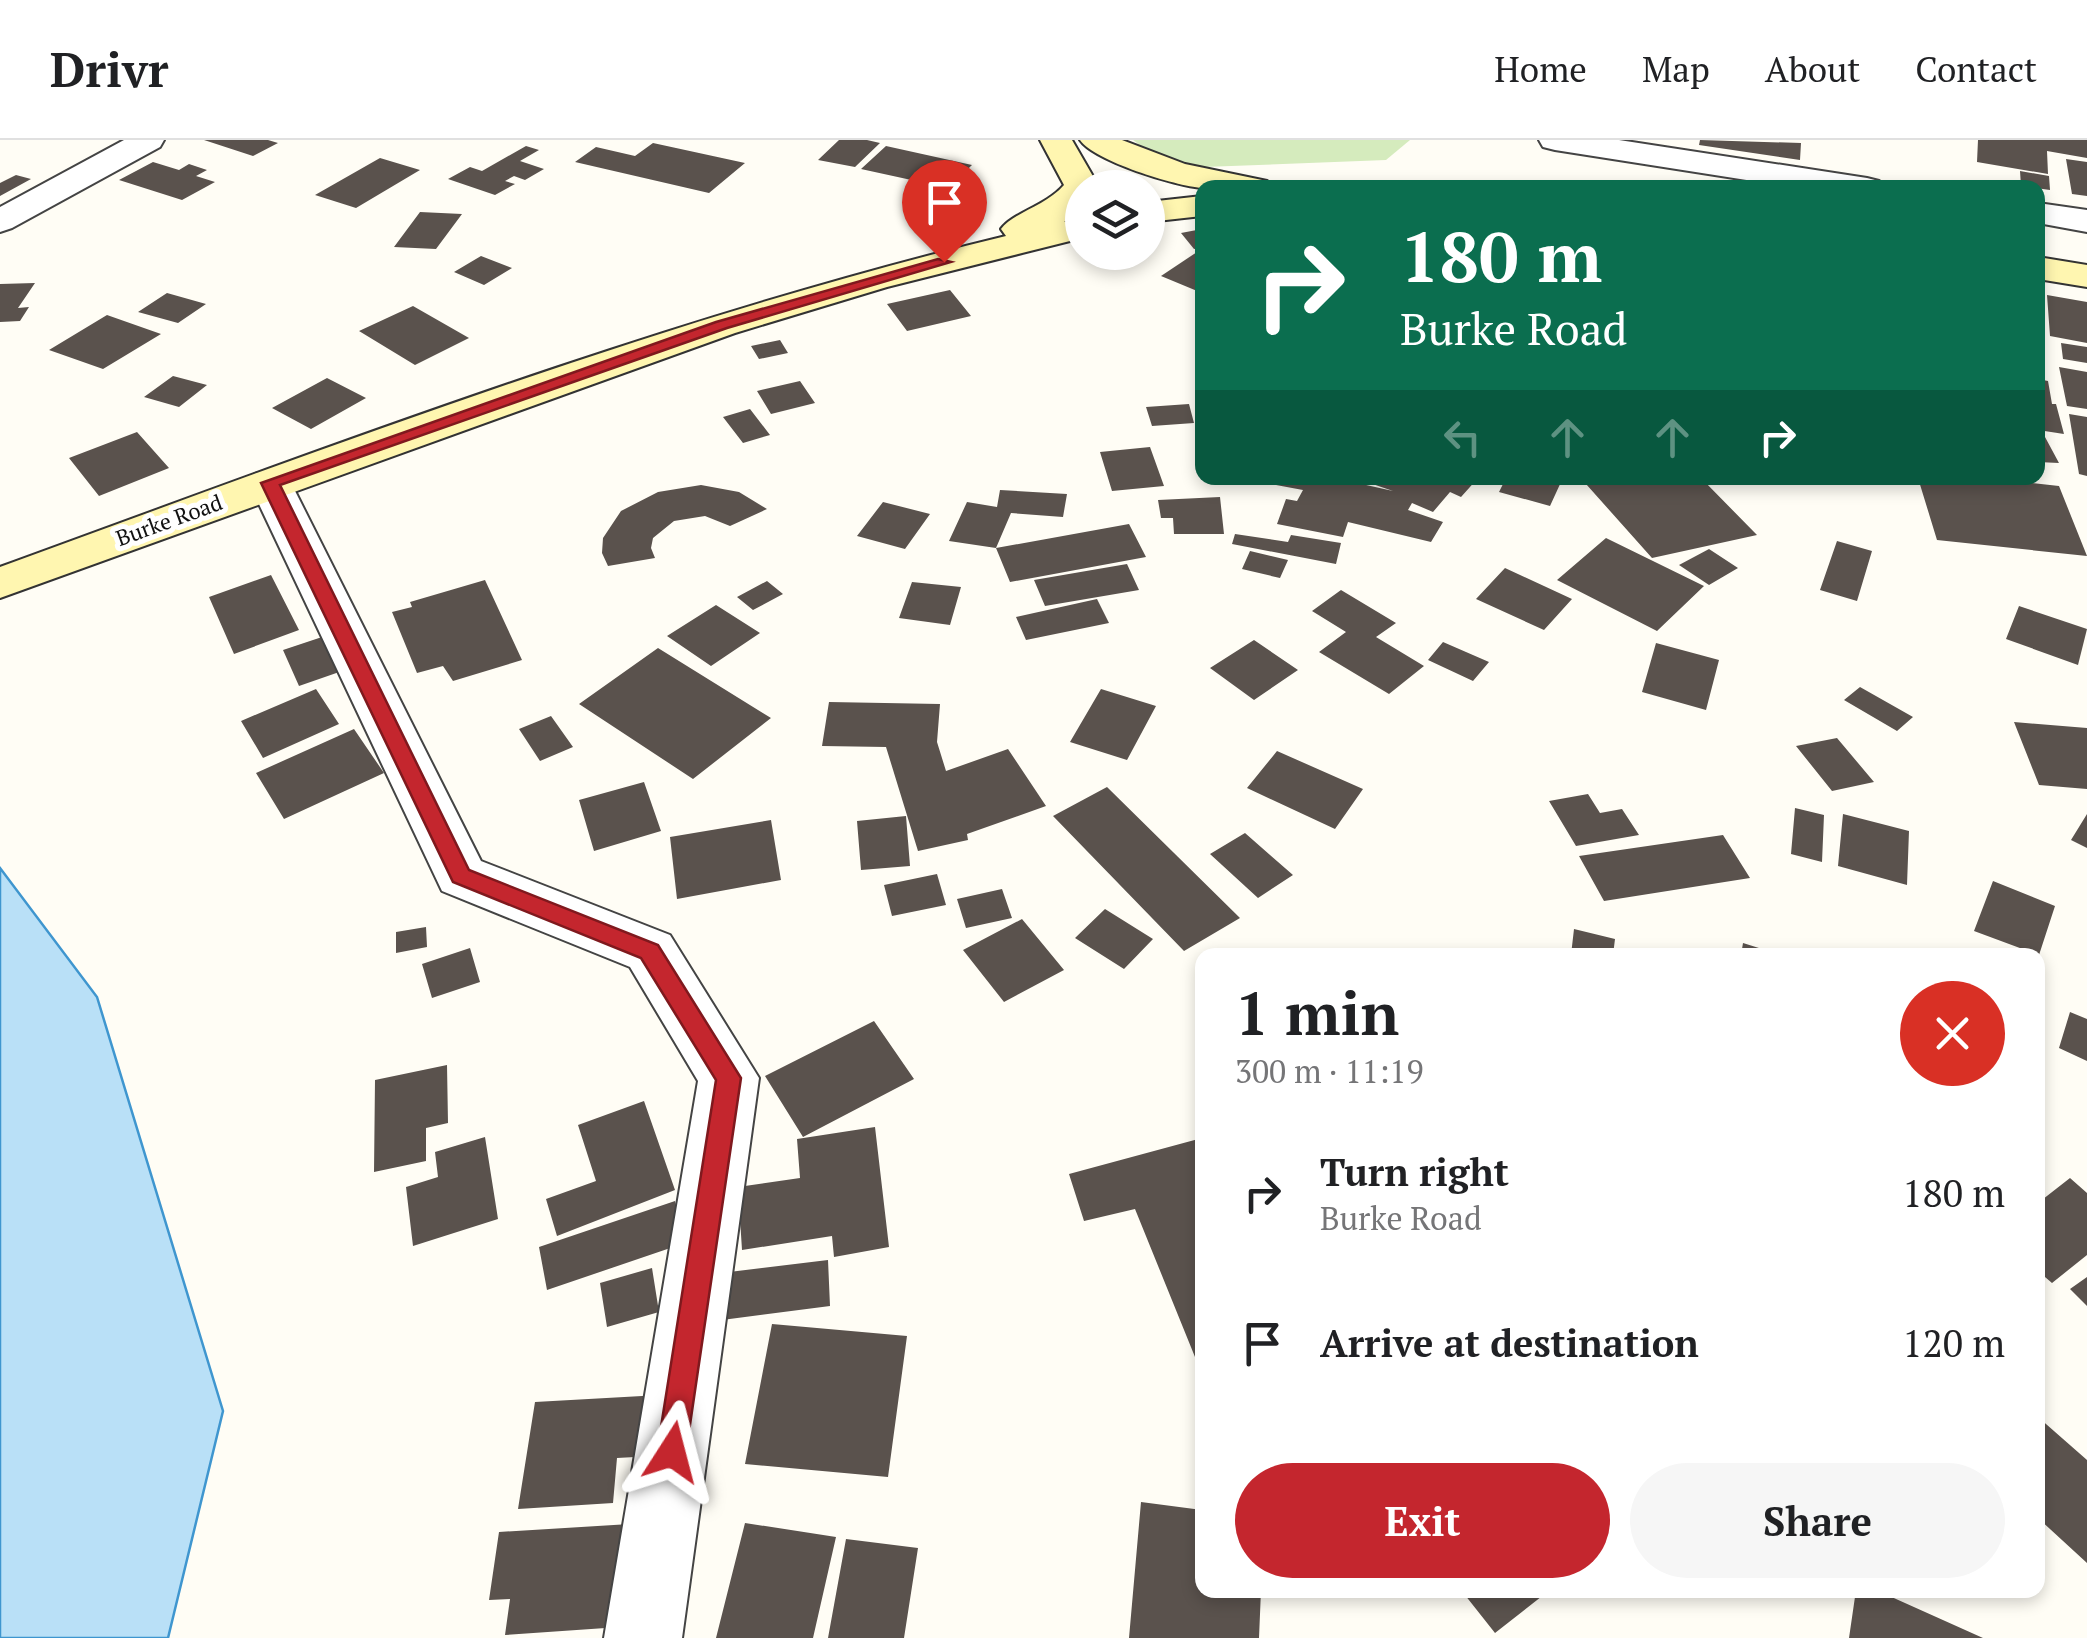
<!DOCTYPE html>
<meta charset="utf-8">
<style>
body{margin:0;font-family:"PT Serif",serif;background:#f6f6f6;color:#202124;height:100vh;display:flex;flex-direction:column;font-size:38px;white-space:nowrap}
*{box-sizing:border-box;margin:0}
p{font-size:32px;color:#757577}
.icon{flex:none;width:55px;height:55px;fill:none;stroke:currentColor;stroke-width:2;stroke-linecap:round;stroke-linejoin:round}
.map{position:relative;flex:1;overflow:hidden}
.sheet{position:absolute;left:1195px;top:808px;width:850px;height:650px;display:flex;flex-direction:column;background:#fff;border-radius:20px;box-shadow:0 5px 15px #0003}
.sheet>*{flex:none}
.guide{position:absolute;left:1195px;top:40px;width:850px;height:305px;border-radius:20px;box-shadow:0 5px 15px #0003;background:#0b6e4f;color:#fff;overflow:hidden}
.buttons{position:absolute;left:1065px;top:30px;display:grid;gap:20px}
.buttons a{display:grid;place-items:center;width:100px;height:100px;border-radius:50%;background:#fff;box-shadow:0 5px 15px #0003;font-size:50px}
.pin{position:absolute;display:grid;place-items:center;width:85px;height:85px;color:#fff;margin:-102px -42px;border-radius:50% 50% 50% 0;rotate:-45deg;box-shadow:0 0 10px #0007}
.pin .icon{rotate:45deg}
.me{position:absolute;width:110px;margin:-55px;rotate:9deg;stroke-linejoin:round;filter:drop-shadow(0 0 8px #0008)}
.turn{display:flex;align-items:center;gap:35px;height:210px;padding:0 40px;font-size:45px}
.turn .icon{width:130px;height:130px;stroke-width:2.5}
.turn b{display:block;font-size:70px;line-height:85px}
.lanes{display:flex;align-items:center;height:95px;padding:0 40px;background:#0003;justify-content:center;gap:50px;direction:ltr}
.lanes .off{opacity:.35}
.round{display:grid;place-items:center;flex:none;width:105px;height:105px;border-radius:52px;background:#f6f6f6}
.summary{display:flex;align-items:center;justify-content:space-between;height:170px;padding:0 40px}
h1{font-size:60px;font-weight:600;line-height:75px}
.action{display:flex;gap:20px;margin-top:auto;padding:20px 40px}
.action a{flex:1;height:115px;border-radius:60px;background:#c4262e;color:#fff;font-size:40px;font-weight:600;line-height:115px;text-align:center}
.action a+a{background:#f6f6f6;color:#202124}
ul{padding:0;list-style:none}
li{display:flex;align-items:center;gap:30px;height:150px;padding:0 40px}
li div{flex:1}
li b{display:block;font-size:38px}
li em{font-style:normal}
header{display:flex;align-items:center;gap:60px;box-sizing:border-box;height:140px;padding:0 50px;background:#fff;border-bottom:2px solid #e0e0e0}
header strong{font-size:48px}
nav{display:flex;gap:55px;margin-inline-start:auto;font-size:35px}
.map>svg:first-child{display:block}
</style>
<header>
<strong>Drivr</strong>
<nav><a>Home</a><a>Map</a><a>About</a><a>Contact</a></nav>
</header>
<div class="map">
<svg width="2087" height="1498" viewBox="0 0 2087 1498">
<rect width="100%" height="100%" fill="#fffdf5"/>
<!-- green -->
<path fill="#d5ebbd" d="M1133,0H1410L1386,20L1204,27L1154,16Z"/>
<!-- water -->
<path fill="#b9e0f7" stroke="#3f96cf" stroke-width="2.5" d="M0,728L97,857L223,1271L168,1498H0Z"/>
<!-- building -->
<path fill="#5a524d" d="M204,0H268L278,3L253,16Z
M839,0H867L880,3L855,27L818,20Z
M1700,0L1801,3L1800,20L1699,5Z
M1978,0H2087V18L2047,11L2048,34L1977,22Z
M653,3L745,23L709,53L575,22L596,7L635,16Z
M526,6L539,10L520,21L544,29L525,40L514,36L505,41L515,44L495,55L448,39L470,27L482,31Z
M886,6L972,25L948,48L861,29Z
M380,18L420,30L356,68L315,55Z
M2066,19L2087,22V56L2072,54Z
M153,22L179,30L189,24L207,30L196,36L215,42L182,60L119,40Z
M2020,31L2049,36L2050,50L2021,46Z
M16,35L31,39L0,56V43Z
M420,72L462,74L436,109L394,107Z
M1202,89V108L1194,109L1181,93Z
M1200,110L1202,153L1161,136Z
M481,116L512,128L484,145L454,132Z
M35,143L18,168L29,167L20,181L0,182V144Z
M950,150L971,176L907,191L887,164Z
M167,153L206,164L178,183L138,172Z
M2047,155L2087,162V203L2050,196Z
M413,166L469,198L415,225L359,191Z
M107,175L161,194L103,229L49,210Z
M780,200L788,213L759,219L751,206Z
M2061,203L2087,207V223L2063,219Z
M2059,227L2087,232V269L2067,266Z
M173,236L207,245L179,267L144,257Z
M327,238L366,258L311,289L272,268Z
M2038,239L2048,241L2052,264H2056L2064,294L2038,290Z
M800,241L815,263L771,274L757,251Z
M1189,264L1194,283L1152,286L1146,267Z
M750,269L770,295L743,303L723,277Z
M2069,274L2087,277V336L2079,334Z
M137,292L169,328L99,356L69,318Z
M2038,296L2045,297L2059,323L2038,322Z
M1150,307L1164,346L1112,351L1100,312Z
M1278,338H1335L1393,351L1355,338H1478L1461,357L1450,352L1433,372L1412,363L1408,370L1443,382L1431,402L1348,382L1343,397L1277,384L1286,359L1297,361L1303,350L1276,345Z
M1506,338H1541L1561,342L1550,366L1499,352Z
M1619,338H1701L1757,395L1652,418L1586,344Z
M1918,338H2029L2032,343L2059,346L2087,416L1937,400Z
M701,345L739,352L767,369L730,386L705,376L674,381L653,398L651,408L655,418L608,426L602,413L603,398L621,371L658,352Z
M1000,350L1067,354L1063,377L1011,373L996,408L949,401L967,362L997,367Z
M1220,357L1224,394H1174L1173,378H1161L1158,360Z
M883,362L930,374L905,409L857,396Z
M1129,384L1146,417L1010,442L996,408Z
M1235,394L1288,402L1291,395L1341,403L1336,424L1232,404Z
M1606,398L1704,446L1657,491L1557,440Z
M1837,401L1872,411L1857,461L1820,450Z
M1709,409L1738,428L1709,445L1679,425Z
M1250,411L1288,420L1280,438L1242,429Z
M1127,424L1139,450L1045,466L1034,440Z
M1505,428L1572,459L1544,490L1476,459Z
M271,435L299,490L234,514L209,457Z
M485,440L522,520L453,541L443,526L417,533L392,472L412,467L410,462Z
M767,441L783,454L753,470L737,457Z
M912,442L961,447L950,485L899,478Z
M1341,450L1396,483L1376,497L1424,526L1389,554L1319,512L1346,492L1312,471Z
M1097,459L1109,483L1026,500L1016,477Z
M716,465L760,493L711,526L667,496Z
M2019,466L2087,489L2078,525L2006,499Z
M328,495L345,530L299,546L283,510Z
M1254,500L1298,530L1254,560L1210,528Z
M1443,502L1489,522L1473,541L1428,520Z
M1656,503L1719,520L1706,570L1642,552Z
M658,508L771,578L693,639L579,564Z
M1860,547L1913,577L1897,591L1844,560Z
M316,549L339,584L263,618L241,581Z
M1101,549L1156,566L1127,620L1070,602Z
M829,562L940,564L937,602L946,631L1008,609L1046,666L967,694L968,700L918,711L886,607L822,606Z
M551,576L573,607L540,621L519,589Z
M2014,582L2087,588V649L2039,645Z
M354,589L384,633L284,679L256,633Z
M1837,598L1874,642L1832,651L1796,606Z
M1277,611L1363,649L1335,689L1247,648Z
M644,642L661,691L594,711L579,660Z
M1107,647L1240,778L1184,811L1053,676Z
M1588,654L1600,673L1622,669L1639,695L1576,706L1549,661Z
M1795,668L1824,675L1822,722L1791,714Z
M1843,674L1909,691L1907,745L1838,726Z
M2087,674V708L2071,700Z
M906,676L910,726L861,730L857,681Z
M771,680L781,740L677,759L670,697Z
M1245,693L1293,735L1258,758L1210,714Z
M1723,695L1750,738L1604,761L1579,716Z
M937,734L946,765L892,776L884,745Z
M1993,741L2055,766L2039,815L1974,791Z
M1002,749L1012,778L966,788L957,759Z
M1105,769L1153,799L1124,829L1075,798Z
M1022,779L1064,830L1004,862L963,810Z
M426,787L427,807L396,813V792Z
M1574,789L1615,799L1613,815H1571Z
M1743,803L1778,814V815H1741Z
M470,808L480,842L432,858L422,824Z
M2070,872L2087,879V921L2059,908Z
M874,881L914,939L803,997L765,936Z
M447,925L448,983L426,988V1021L374,1032L375,940Z
M644,961L675,1050L557,1096L546,1059L596,1041L578,985Z
M875,987L889,1107L834,1117L832,1096L742,1110L738,1047L800,1038L797,999Z
M485,997L498,1079L413,1106L406,1047L438,1037L435,1012Z
M1202,998V1214L1195,1217L1135,1069L1084,1081L1069,1034Z
M2070,1038L2087,1053V1115L2052,1143L2038,1131V1063Z
M675,1061L685,1103L547,1150L539,1107Z
M828,1120L830,1166L722,1180L721,1133Z
M652,1128L659,1172L607,1187L600,1143Z
M2087,1137V1166L2070,1149Z
M772,1184L907,1196L888,1337L745,1324Z
M660,1255L653,1316L617,1318L613,1363L518,1369L535,1262Z
M2038,1277L2087,1320V1423L2038,1378Z
M1141,1362L1202,1370V1450H1261L1259,1498H1129Z
M745,1383L836,1397L813,1498H716Z
M630,1384L620,1487L505,1495L510,1459L489,1460L499,1392Z
M846,1399L918,1408L904,1498H828Z
M1461,1450H1544L1546,1453L1495,1493Z
M1856,1450H1876L1983,1498H1849Z"/>
<g fill="none" stroke-linecap="round" stroke-linejoin="round">
<defs>
<path id="street" d="M124,0H164L160,7L12,88L0,92V67Z
M1539,0H1619L1867,38L1879,41L1884,48H1798L1555,10L1543,7Z
M2038,63L2087,70V92L2038,83Z
M270,330L285,334L291,343L481,721L670,795L759,938L682,1498H604L698,941L630,827L442,751L249,343L255,334Z"/>
<path id="secondary" d="M1040,0H1072L1098,45L1082,48V67L1064,82L1082,78V98L887,147L735,193L0,458V427C332,306 663,179 1006,96L1001,89C1012,73 1046,66 1064,45Z
M1080,0H1122L1185,24L1267,41L1272,48C1249,48 1223,50 1202,48C1176,46 1094,21 1080,0Z
M1202,56V76L1148,82V62Z
M2038,117L2087,125V147L2038,139Z"/>
</defs>
<!-- street casing -->
<use href="#street" stroke="#444" stroke-width="4"/>
<!-- secondary casing -->
<use href="#secondary" stroke="#333" stroke-width="4"/>
<!-- street -->
<use href="#street" fill="#fff" fill-rule="evenodd"/>
<!-- secondary -->
<use href="#secondary" fill="#fff6b0" fill-rule="evenodd"/>
</g>
<!-- route -->
<path fill="#c4262e" stroke="#7f191e" stroke-width="2.5" d="M938,119L951,122L727,188L280,345L469,730L658,805L741,938L686,1312L682,1322L672,1326L661,1322L657,1312L716,940L641,818L453,742L261,343L716,182Z"/>
<g text-anchor="middle" stroke-width="10" stroke-linejoin="round" paint-order="stroke">
<!-- far-street labels -->
<g font-size="22" fill="#111" stroke="#fff">
<text transform="translate(169 380) rotate(-20)" y="8">Burke Road</text>
</g>
</g>
</svg>
<div class="buttons">
<a><svg class="icon" aria-label="layers" viewBox="0 0 24 24"><path d="M12 4l9 5-9 5-9-5zM3 14l9 5 9-5"/></svg></a>
</div>
<div class="pin" style="left:944px;top:122px;background:#d93025"><svg class="icon" aria-label="arrive" viewBox="0 0 24 24"><path d="M6 21V4h12l-3 4 3 4H6"/></svg></div>
<svg class="me" style="left:672px;top:1312px" viewBox="-20 -20 40 40"><path d="M0-17L14 15 0 8-14 15z" fill="#c4262e" stroke="#fff" stroke-width="4"/></svg>
<div class="guide">
<div class="turn"><svg class="icon" aria-label="right" viewBox="0 0 24 24"><path d="M7 20v-9h11M14 6l5 5-5 5"/></svg><div><b>180 m</b>Burke Road</div></div>
<div class="lanes"><svg class="icon off" aria-label="left" viewBox="0 0 24 24"><path d="M17 20v-9H6M10 6l-5 5 5 5"/></svg><svg class="icon off" aria-label="ahead" viewBox="0 0 24 24"><path d="M12 20V5M6 11l6-6 6 6"/></svg><svg class="icon off" aria-label="ahead" viewBox="0 0 24 24"><path d="M12 20V5M6 11l6-6 6 6"/></svg><svg class="icon" aria-label="right" viewBox="0 0 24 24"><path d="M7 20v-9h11M14 6l5 5-5 5"/></svg></div>
</div>
<section class="sheet">
<div class="summary"><div><h1>1 min</h1><p>300 m · 11:19</p></div><a class="round" style="background:#d93025;color:#fff"><svg class="icon" aria-label="close" viewBox="0 0 24 24"><path d="M6 6l12 12M18 6L6 18"/></svg></a></div>
<ul>
<li><svg class="icon" aria-label="right" viewBox="0 0 24 24"><path d="M7 20v-9h11M14 6l5 5-5 5"/></svg><div><b>Turn right</b><p>Burke Road</p></div><em>180 m</em></li>
<li><svg class="icon" aria-label="arrive" viewBox="0 0 24 24"><path d="M6 21V4h12l-3 4 3 4H6"/></svg><div><b>Arrive at destination</b></div><em>120 m</em></li>
</ul>
<div class="action"><a>Exit</a><a>Share</a></div>
</section>
</div>
